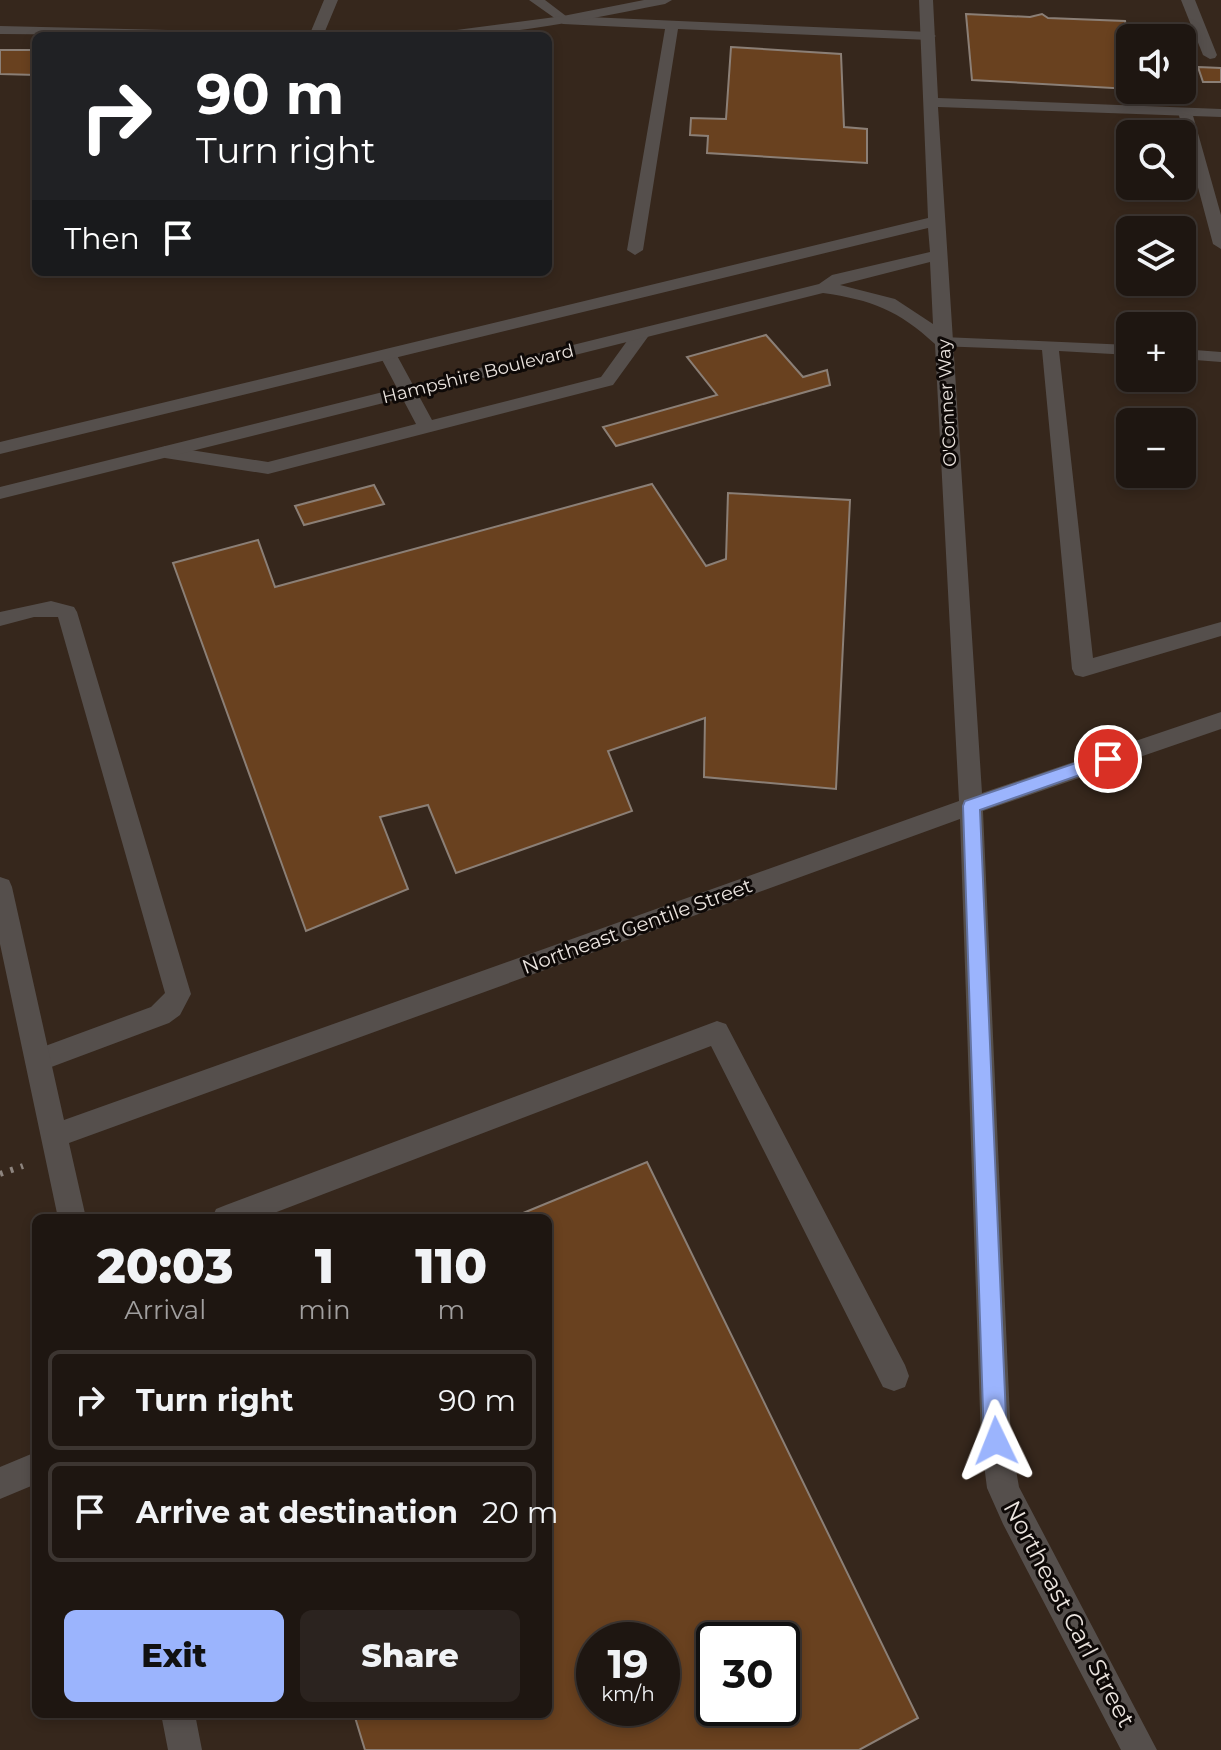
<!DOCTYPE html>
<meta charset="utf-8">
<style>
body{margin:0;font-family:Montserrat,sans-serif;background:#2b231f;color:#f1f3f6;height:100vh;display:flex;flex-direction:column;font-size:30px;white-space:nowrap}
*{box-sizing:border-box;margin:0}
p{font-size:26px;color:#a19f9f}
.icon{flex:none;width:44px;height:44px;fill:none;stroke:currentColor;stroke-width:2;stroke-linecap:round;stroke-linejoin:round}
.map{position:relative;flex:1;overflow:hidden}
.side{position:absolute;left:32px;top:1214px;width:520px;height:504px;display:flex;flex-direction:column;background:#1e1611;border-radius:12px;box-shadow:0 4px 12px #0003,0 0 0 2px #3c3531}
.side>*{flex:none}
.guide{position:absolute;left:32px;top:32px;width:520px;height:244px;border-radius:12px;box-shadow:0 4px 12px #0003,0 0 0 2px #3c3531;background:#202124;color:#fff;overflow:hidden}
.fabs{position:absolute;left:1116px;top:24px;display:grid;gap:16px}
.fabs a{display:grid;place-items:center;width:80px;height:80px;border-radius:12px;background:#1e1611;box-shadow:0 4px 12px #0003,0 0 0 2px #3c3531;font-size:40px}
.speed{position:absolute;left:576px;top:1622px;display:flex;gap:16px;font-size:40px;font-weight:700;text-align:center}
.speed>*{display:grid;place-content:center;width:104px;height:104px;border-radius:50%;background:#1e1611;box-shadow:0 4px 12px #0003,0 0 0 2px #3c3531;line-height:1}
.speed small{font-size:20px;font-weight:400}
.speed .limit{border:4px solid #111;border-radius:12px;background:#fff;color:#111}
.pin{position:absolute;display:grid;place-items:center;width:68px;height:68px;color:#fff;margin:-34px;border:4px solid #fff;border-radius:50%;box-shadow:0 2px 8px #0007}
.me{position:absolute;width:88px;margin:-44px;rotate:358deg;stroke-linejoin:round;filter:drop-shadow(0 0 6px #0008)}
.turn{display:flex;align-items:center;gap:28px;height:168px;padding:0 32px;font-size:36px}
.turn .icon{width:104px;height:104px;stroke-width:2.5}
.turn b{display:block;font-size:56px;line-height:68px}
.then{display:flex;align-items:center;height:76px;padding:0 32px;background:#0003;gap:16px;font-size:30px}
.eta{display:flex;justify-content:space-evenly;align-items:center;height:136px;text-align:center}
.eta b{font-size:48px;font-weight:800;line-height:56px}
.cta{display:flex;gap:16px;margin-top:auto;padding:16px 32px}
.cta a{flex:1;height:92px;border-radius:12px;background:#9bb4fd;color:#111;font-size:32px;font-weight:800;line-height:92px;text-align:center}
.cta a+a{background:#2b231f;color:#f1f3f6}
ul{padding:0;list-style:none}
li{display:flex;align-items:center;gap:24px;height:100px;margin:0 16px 12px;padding:0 16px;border:4px solid #3c3531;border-radius:12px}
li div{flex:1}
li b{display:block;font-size:30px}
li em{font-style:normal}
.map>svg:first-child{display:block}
</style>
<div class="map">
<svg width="1221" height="1750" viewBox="0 0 1221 1750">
<rect width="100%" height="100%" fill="#281e17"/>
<!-- built -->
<path fill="#36271c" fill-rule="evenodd" d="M0,0H1221V1750H0ZM36,36H548V272H36ZM1130,38H1182V90H1130ZM1130,134H1182V186H1130ZM1130,230H1182V282H1130ZM1130,326H1182V378H1130ZM1130,422H1182V474H1130ZM36,1218H548V1714H36ZM594,1640H662V1708H594ZM714,1640H782V1708H714Z"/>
<!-- building -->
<path fill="#69411f" stroke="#8b7f76" stroke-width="2" fill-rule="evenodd" d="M966,14L1030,17L1042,14L1048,18L1125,21L1130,45V89L972,80Z
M731,47L841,54L844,127L867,129V163L707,153L708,136L690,135L691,118L726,119Z
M0,50H36V75L0,74Z
M1198,67L1221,68V82H1203Z
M766,335L803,377L827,370L830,385L616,446L603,427L717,395L687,357Z
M652,484L706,566L726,559L728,493L850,500L836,789L704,777L705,718L608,751L632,811L456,873L428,805L380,817L408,889L306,931L173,563L258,540L275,587Z
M374,485L384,504L304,525L295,506Z
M647,1162L918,1718L859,1750H365L354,1714H548V1218H511ZM594,1640H662V1708H594ZM714,1640H782V1708H714Z"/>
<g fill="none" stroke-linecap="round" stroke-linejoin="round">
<!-- path -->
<path stroke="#8d847e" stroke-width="6" stroke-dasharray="3 8" stroke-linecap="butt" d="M0,1174L23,1166"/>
<!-- lane -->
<path fill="#554f4c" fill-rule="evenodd" d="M324,0H338L323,36H309Z
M529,0H545L566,16L929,32L936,36L929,40L678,29L643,250L635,255L627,250L665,29L563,24Z
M1181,0H1195L1217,55L1215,58L1210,59L1203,55Z
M1185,108L1192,112L1221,215V249L1213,244L1178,112Z
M641,329L650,334L613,385L268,474L165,458L156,452L165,446L268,462L416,424L379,354L382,350H394L432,420L601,377L635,330Z
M943,337L1130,345V355L1059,351L1093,658L1221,622V636L1083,677L1075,675L1072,669L1042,350L937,346L934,342Z
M1182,349L1221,352V362L1182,359Z
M51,601L74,607L77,612L191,994L180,1015L169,1023L38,1072L29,1068L25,1060L29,1052L151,1007L165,993L58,617H34L0,626V612Z
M717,1021L726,1024L905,1365L909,1376L905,1387L894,1391L883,1387L711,1046L261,1218H212L216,1209L226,1205Z
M36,1452V1484L0,1499V1467Z"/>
<!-- street -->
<path fill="#554f4c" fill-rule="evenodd" d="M644,0H672L665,4C589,19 512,36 434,36L441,32L563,16Z
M919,0H933L938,98L1221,109V117L938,107L982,793L1221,712V729L983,811L1011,1441L1019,1487L1157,1750H1121L1003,1524L987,1488L981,1441L960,819L69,1143L86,1218H58L0,944V877L9,880L12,887L64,1120L959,801L935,344C898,310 872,300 823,293L0,499V487L819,284L832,275L930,252L928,228L0,454V442L928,218ZM930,262L933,324L895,299L840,285Z
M0,26L252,32L259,36L0,34Z
M161,1714H195L202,1750H168Z"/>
</g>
<!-- route -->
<path fill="#9bb4fd" stroke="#6575a4" stroke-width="2" d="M1108,752L1114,754L1117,759L1114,763L980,810L1007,1441L1004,1449L996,1452L987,1449L984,1441L963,806L965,801Z"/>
<g text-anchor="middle" stroke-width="6" stroke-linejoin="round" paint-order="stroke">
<!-- far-street labels -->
<g font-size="18" fill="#eae3de" stroke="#0e0907">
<text transform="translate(478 374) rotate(-14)" y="6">Hampshire Boulevard</text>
<text transform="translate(947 403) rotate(-93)" y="6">O'Conner Way</text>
</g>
<!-- street labels -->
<g font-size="20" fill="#eae3de" stroke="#0e0907">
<text transform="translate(637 926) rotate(-20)" y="7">Northeast Gentile Street</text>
</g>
<!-- near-street labels -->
<g font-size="24" fill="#eae3de" stroke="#0e0907">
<text transform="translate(1069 1614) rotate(62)" y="8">Northeast Carl Street</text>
</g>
</g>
</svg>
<div class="fabs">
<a><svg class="icon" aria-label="sound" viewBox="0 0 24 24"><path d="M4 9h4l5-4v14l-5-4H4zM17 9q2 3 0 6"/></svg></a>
<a><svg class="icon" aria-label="search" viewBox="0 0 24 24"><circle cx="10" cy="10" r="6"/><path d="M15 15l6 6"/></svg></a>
<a><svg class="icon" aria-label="layers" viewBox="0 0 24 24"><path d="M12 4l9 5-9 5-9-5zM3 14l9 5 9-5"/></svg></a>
<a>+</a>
<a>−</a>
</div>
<div class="speed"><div>19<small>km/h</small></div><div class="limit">30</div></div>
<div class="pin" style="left:1108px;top:759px;background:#d93025"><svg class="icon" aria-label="arrive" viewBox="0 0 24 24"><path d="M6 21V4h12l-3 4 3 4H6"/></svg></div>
<svg class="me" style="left:996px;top:1441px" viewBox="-20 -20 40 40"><path d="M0-17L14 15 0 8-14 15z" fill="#9bb4fd" stroke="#fff" stroke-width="4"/></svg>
<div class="guide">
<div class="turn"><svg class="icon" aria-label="right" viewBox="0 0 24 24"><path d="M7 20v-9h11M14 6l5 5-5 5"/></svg><div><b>90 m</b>Turn right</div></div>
<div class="then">Then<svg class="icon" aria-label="arrive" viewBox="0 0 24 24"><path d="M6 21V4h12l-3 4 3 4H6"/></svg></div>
</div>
<section class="side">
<div class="eta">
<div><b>20:03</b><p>Arrival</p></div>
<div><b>1</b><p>min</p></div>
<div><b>110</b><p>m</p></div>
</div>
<ul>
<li><svg class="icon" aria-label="right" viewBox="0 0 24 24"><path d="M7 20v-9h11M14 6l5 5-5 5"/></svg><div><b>Turn right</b></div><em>90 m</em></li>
<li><svg class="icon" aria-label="arrive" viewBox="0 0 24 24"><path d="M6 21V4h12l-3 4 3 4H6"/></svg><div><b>Arrive at destination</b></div><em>20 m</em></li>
</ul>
<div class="cta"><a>Exit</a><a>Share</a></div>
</section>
</div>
